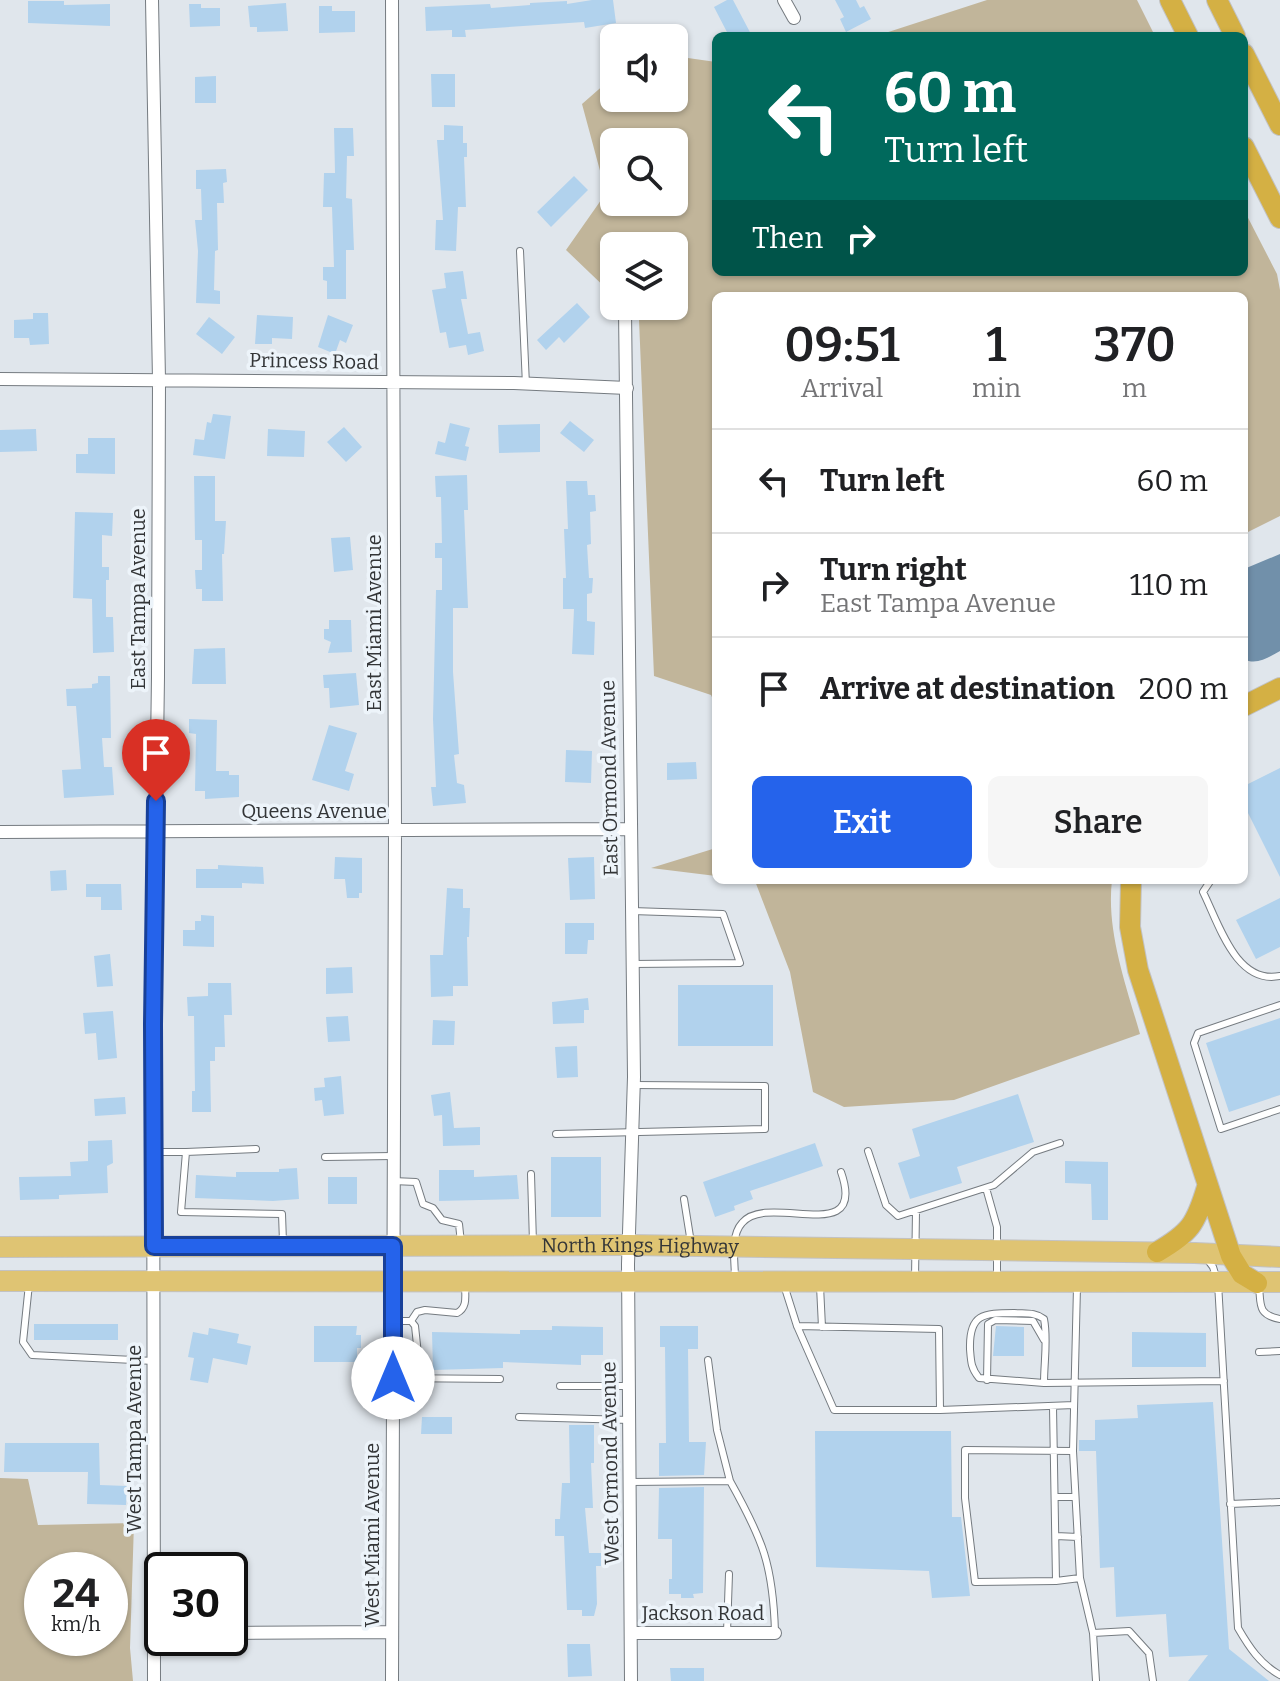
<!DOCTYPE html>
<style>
body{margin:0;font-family:Bitter,serif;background:#f6f6f6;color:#202124;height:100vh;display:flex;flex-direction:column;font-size:30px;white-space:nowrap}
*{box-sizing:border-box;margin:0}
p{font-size:26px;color:#757577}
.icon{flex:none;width:44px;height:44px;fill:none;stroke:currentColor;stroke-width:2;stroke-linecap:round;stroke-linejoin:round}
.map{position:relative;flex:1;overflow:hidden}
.panel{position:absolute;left:712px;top:292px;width:536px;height:592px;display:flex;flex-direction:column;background:#fff;border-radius:12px;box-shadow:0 2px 6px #0004}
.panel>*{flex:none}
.top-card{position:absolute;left:712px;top:32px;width:536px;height:244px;border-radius:12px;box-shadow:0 2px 6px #0004;background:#00695c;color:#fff;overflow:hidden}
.fabs{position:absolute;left:600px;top:24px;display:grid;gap:16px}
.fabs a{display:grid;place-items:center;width:88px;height:88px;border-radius:12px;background:#fff;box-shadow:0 2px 6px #0004;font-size:40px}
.speed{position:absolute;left:24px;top:1552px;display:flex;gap:16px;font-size:40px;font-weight:700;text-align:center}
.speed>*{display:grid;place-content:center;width:104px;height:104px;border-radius:50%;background:#fff;box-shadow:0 2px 6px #0004;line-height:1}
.speed small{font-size:20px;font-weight:400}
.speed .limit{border:4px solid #111;border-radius:12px;background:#fff;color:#111}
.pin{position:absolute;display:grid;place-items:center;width:68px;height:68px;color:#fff;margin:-82px -34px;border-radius:50% 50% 50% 0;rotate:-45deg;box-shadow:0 0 8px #0007}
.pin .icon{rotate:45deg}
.me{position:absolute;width:88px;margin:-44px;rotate:0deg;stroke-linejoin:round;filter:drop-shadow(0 0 6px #0008)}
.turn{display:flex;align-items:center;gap:28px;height:168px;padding:0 40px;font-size:36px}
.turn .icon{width:104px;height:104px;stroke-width:2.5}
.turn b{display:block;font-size:56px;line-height:68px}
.then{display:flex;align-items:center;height:76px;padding:0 40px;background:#0003;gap:16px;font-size:30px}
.eta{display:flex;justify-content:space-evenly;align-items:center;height:136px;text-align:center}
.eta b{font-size:48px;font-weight:600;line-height:56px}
.cta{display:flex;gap:16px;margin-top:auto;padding:16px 40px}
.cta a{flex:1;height:92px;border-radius:12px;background:#2563eb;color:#fff;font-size:32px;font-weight:600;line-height:92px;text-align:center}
.cta a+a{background:#f6f6f6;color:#202124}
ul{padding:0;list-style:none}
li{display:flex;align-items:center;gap:24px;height:104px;padding:0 40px;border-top:2px solid #e0e0e0}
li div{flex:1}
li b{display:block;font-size:30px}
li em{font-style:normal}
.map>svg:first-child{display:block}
</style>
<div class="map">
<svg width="1280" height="1681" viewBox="0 0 1280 1681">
<rect width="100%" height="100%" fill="#e0e6ec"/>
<!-- green -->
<path fill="#c1b59a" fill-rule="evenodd" d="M987,0H1137L1155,36H876Z
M674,56L716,62V272H1244V210L1277,274L1280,290V516L1244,534V296H716V706L711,695L654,676L639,320L624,306H674V246H614V296L566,250L606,193L582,104L614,76V98H674ZM614,142H674V202H614Z
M716,848V876L651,868Z
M746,880H1112C1106,931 1126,985 1140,1034L954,1100L844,1107L813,1092L790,972L755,881Z
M0,1478L28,1479L38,1525L134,1523L130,1648L133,1681H0ZM110,1570V1638H42V1570Z"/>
<!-- water -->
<path fill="#7190aa" d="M1280,554V651C1269,657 1256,666 1244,659V569Z"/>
<!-- building -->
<path fill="#b1d2ed" d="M592,0H613L616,23L585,28L584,22L465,30L466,37H452V30L426,31L425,7L490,4L491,8L530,5V3L567,1V4Z
M727,0H733L752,36H729L714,7Z
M835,0H856L860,8L864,6L871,19L846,32L840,19L844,17Z
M28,1H64V5L110,4V26L28,23Z
M286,3L288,31L257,32V27H250L248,6Z
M189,4H201V8H220V26L190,27Z
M319,6H332V11H355V32L319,33Z
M431,74H455V107H432Z
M216,76V103H195V77Z
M444,125L463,126V143H467V157H464L466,207H458L456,251L435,250L436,220H443L437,140H444Z
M334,128H353L354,156H347L346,198L352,199L354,250H346V299H327V281L323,280V267H334L332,207H323L324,173H335Z
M226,169L227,182L223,183L224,203H217L218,250L215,251L214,290L220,291V304L196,303L198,251L195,220H202L201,189H196V170Z
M574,176L588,190L551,227L537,212Z
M463,271L467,299H461L468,334L480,332L484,351L468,355L466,345L449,348L446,332L440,333L432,290L446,288L444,273Z
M577,303L590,317L564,343L559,337L546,350L537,340Z
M33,313H48L49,344L30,345L29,338H14V320L33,319Z
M257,315L293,317L292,339L272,338V344H255Z
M328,315L353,325L346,343L340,340L335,354L318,347Z
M209,317L235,337L222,354L196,334Z
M213,414L231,416L225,459L193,455L195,439L204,440L207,422L211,423Z
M570,421L594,440L584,452L560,433Z
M450,423L470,428L465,446L469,447L466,461L435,454L438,441L445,443Z
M540,424V452L499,453L498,425Z
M344,427L362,447L346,462L327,442Z
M36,429L37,451L0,452V430Z
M268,429L305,431L304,457L267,456Z
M88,438H115V474L76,473V454H88Z
M467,475L468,510H464L468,608H453V672L459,754L454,755L457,783L464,785L466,803L433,806L431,787H436L433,719L436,590H442V558H435V543H442L441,497H436L435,476Z
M194,476H215V521H226L224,554H222L223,601H202V589H196L195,570H202V540H195Z
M566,481H587L588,495H595L596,511L590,512L591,544L587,545L589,578H593L592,593L587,594V621L595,622L594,655L572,654L574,609H563V578H566L564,529H568Z
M75,512L113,513L112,536L102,535V567H109V580H106V617H113L114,652L93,653L92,599L73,598Z
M350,537L353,570L334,572L331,538Z
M329,620H351L352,652L328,653L331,642L324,639V629H329Z
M225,648L226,684H192L194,649Z
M356,673L359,705L330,708L329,688H324L323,675Z
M98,676H110L111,738H102L104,767H112L114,795L64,798L62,770L81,769L76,706H67L66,689L92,688V684L98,683Z
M189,719L217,720L216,771H229V775H239V797L205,799V791H195L196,734L189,733Z
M329,725L357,733L345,771L354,774L349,791L312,780Z
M566,750L592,751L591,783L565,782Z
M696,762L697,779L667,780V763Z
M1280,768V877L1244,805V786Z
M335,857L362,858V893H359V898H347L345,879H334Z
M594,857L595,899L570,900L568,858Z
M218,865L263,867L264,884L242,883V888H196V869H218Z
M66,870L67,890L51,891L50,871Z
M86,884H121L122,910H101V897H86Z
M447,888L463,889V908H470L469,937H467L468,986H453V996L431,997L430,955H443Z
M1280,898V947L1256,959L1236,920Z
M201,915L214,916V947L183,946V930H195V921H201Z
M565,923H594V940H588L587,954H565Z
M110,954L113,986L97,987L94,956Z
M352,967L353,993L326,994V968Z
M208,983H231L232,1015H224L225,1047H215V1061H210L211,1112H192V1091H195L194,1016H188L187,997L208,996Z
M678,985H773V1046H678Z
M588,998L589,1010H584V1023L553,1024L552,1002Z
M113,1011L117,1058L98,1060L96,1033L85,1034L83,1013Z
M348,1016L350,1041L328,1042L326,1017Z
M1280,1018V1095L1229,1112L1206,1043Z
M433,1020L455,1021L454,1045H432Z
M577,1046L578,1077L557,1078L555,1047Z
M341,1076L344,1114L324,1116L322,1100L315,1101L314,1088L325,1087L324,1078Z
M450,1092L454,1128L480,1127V1145L443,1146L442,1115L434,1116L431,1095Z
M1018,1094L1034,1142L957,1167L962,1183L910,1199L898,1163L920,1156L912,1129Z
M125,1097L126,1114L95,1116L94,1099Z
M112,1140L113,1163L107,1166L108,1193L59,1195V1199L20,1200L19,1177L71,1176L70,1162L88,1161V1141Z
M815,1143L823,1166L750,1191L753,1199L734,1206L735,1210L715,1217L703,1182Z
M551,1157H601V1217H551Z
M1065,1161L1108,1162V1220H1092L1091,1184L1065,1183Z
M297,1168L299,1199L273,1201L195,1198L196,1175L236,1177V1172H279V1169Z
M439,1170H474V1177L517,1175L519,1199L439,1201Z
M328,1177H357V1204H328Z
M34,1324H118V1340H34Z
M314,1326H357L356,1335H361V1348H357V1362H314Z
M552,1326L603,1327V1355H581V1365L503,1362V1368L433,1370L432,1332L520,1334V1330H552Z
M660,1326H698V1349H688L689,1442H706L704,1475L659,1476V1443H666L665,1347H660Z
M996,1326L1024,1327V1356H993Z
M209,1328L239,1334L237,1343L251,1346L247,1365L213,1358L208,1383L190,1380L194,1358L188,1357L193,1332L208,1335Z
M1132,1332L1206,1333V1367H1132Z
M1213,1402L1229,1649L1269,1681H1188L1208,1655L1169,1657L1166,1614L1116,1617L1114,1567L1100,1568L1096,1451H1079V1440H1095V1420L1138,1418L1137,1405Z
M422,1417H452V1434H421Z
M569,1425H594V1463H591L593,1508H585L589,1553H601V1566H596L597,1604L594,1616H582V1610H567L564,1536H555V1519H560L562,1483H570Z
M815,1431H951L952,1517H961L970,1596L932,1598L929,1571L816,1567Z
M5,1443H99L100,1485L127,1486L126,1505L87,1504L88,1472H4Z
M704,1487L703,1593L693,1594L694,1598H681V1594H669V1579H672V1539H658L659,1488Z
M567,1644H590L592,1676L568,1677Z
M670,1668H704V1681H671Z"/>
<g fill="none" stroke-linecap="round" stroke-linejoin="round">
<defs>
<path id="service" d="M520,251L526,385
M1211,880L1203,892C1219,924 1236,985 1280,976
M632,911L723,914L740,963L632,964
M1280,1005L1198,1033L1194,1043L1221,1129L1280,1109
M556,1134L765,1129V1086L634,1085
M868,1151L886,1205L898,1216L994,1185L1033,1152L1060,1143
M154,1152H186L181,1212L282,1214L283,1242
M186,1152L256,1149
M325,1157L393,1156
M531,1174L533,1243
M393,1181L416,1182L423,1204L433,1208L442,1220L459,1224L461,1243
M986,1188L997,1227V1278
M684,1199L691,1243
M1207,1259L1213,1267L1218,1283L1238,1628C1249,1647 1260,1664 1280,1675
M735,1278C735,1262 730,1236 742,1223C768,1191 868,1249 841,1172
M915,1279L916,1211
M29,1284L23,1342L32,1355L154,1361
M784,1285L797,1326L834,1410H940L939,1329L797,1326
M820,1286L822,1327
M1259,1286C1261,1304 1257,1315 1280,1319
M1077,1287L1073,1451L1080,1578L1093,1633L1096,1681
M393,1321H411L415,1326L419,1364L415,1378
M411,1321L417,1312L425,1310L457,1313C468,1307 465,1296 465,1285
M1259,1352L1280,1351
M393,1378L500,1379
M987,1380L988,1324L995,1320L1033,1321L1044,1340
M1044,1383L979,1378C971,1368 971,1362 970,1349C969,1314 983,1313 1014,1313C1025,1314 1035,1312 1044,1319C1048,1339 1044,1362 1044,1383L1224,1381
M560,1386H629
M1053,1407L1056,1581L975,1582L965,1498V1450L1073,1451
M940,1410L1074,1405
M519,1417L630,1420
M730,1481C763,1540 773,1565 775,1632
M630,1482L730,1481L717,1430L708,1360
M1055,1497H1075
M1230,1504L1280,1502
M1056,1536L1078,1537
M1056,1581L1080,1578
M727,1632L729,1574
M1093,1633L1129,1631L1149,1653L1153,1681"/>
<path id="minor" d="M152,0L159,380L158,677L153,1024L154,1681
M392,0L395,830L392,1681
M784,0L794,18
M625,310L634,1077L628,1264L631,1681
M0,379L514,383L627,388
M0,832L629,829
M230,1633L392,1632
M632,1633H775"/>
<g id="primary">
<path id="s1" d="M0,1247L629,1245L1195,1253L1280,1257"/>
<path d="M0,1281L1280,1282"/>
</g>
<path id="trunk" d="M1170,0L1188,36
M1217,0L1235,36
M1244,54L1280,125
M1244,147L1280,218
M1244,706L1280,688
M1131,880L1130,927L1138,970L1231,1256L1242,1274L1257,1283
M1157,1252C1190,1233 1196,1224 1207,1187"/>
</defs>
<!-- service casing -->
<use href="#service" stroke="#757b80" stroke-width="8"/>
<!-- minor casing -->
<use href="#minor" stroke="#757b80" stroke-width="14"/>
<!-- primary casing -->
<use href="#primary" stroke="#c2c2c3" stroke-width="22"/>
<!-- trunk casing -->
<use href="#trunk" stroke="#c2c2c3" stroke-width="22"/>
<!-- service -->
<use href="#service" stroke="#fff" stroke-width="6"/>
<!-- minor -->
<use href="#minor" stroke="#fff" stroke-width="12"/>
<!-- primary -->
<use href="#primary" stroke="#dfc473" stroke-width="20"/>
<!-- trunk -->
<use href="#trunk" stroke="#d4b044" stroke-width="20"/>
</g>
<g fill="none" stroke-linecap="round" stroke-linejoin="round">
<defs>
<path id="route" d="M156,801L153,1024L154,1246H393V1378"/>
</defs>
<!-- route casing -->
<use href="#route" stroke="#184099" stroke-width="20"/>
<!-- route -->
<use href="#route" stroke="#2563eb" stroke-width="14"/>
</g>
<g text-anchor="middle" stroke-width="7" stroke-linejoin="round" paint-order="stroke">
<!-- street labels -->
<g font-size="20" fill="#333537" stroke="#edf4fa">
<text transform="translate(314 361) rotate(1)" y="7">Princess Road</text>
<text transform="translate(138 599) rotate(-90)" y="7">East Tampa Avenue</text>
<text transform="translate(374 623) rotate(-90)" y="7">East Miami Avenue</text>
<text transform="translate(609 778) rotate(-91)" y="7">East Ormond Avenue</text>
<text x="314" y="818">Queens Avenue</text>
<text dy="7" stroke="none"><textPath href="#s1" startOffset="640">North Kings Highway</textPath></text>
<text transform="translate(134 1439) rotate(-90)" y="7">West Tampa Avenue</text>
<text transform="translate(610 1463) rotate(-91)" y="7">West Ormond Avenue</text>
<text transform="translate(372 1535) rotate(-90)" y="7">West Miami Avenue</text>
<text x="703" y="1620">Jackson Road</text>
</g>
</g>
</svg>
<div class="fabs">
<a><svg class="icon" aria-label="sound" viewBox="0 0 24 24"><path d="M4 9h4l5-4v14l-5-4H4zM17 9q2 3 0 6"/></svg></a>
<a><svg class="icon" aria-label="search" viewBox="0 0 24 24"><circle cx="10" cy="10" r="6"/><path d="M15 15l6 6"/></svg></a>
<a><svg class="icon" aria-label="layers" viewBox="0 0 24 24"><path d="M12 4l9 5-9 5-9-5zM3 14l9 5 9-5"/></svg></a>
</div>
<div class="speed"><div>24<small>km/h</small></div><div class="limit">30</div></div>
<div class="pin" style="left:156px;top:801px;background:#d93025"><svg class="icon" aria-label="arrive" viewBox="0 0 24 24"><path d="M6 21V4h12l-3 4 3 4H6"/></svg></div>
<svg class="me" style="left:393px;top:1378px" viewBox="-20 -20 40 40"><circle r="19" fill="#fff"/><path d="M0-13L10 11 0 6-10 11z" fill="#2563eb"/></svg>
<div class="top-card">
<div class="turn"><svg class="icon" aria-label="left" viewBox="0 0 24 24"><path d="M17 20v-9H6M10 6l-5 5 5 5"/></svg><div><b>60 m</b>Turn left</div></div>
<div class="then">Then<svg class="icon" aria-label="right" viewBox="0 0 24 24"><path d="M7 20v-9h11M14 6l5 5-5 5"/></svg></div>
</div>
<section class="panel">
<div class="eta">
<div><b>09:51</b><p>Arrival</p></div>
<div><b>1</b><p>min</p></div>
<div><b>370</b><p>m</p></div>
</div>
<ul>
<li><svg class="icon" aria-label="left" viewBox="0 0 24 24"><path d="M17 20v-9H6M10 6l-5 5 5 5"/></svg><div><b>Turn left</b></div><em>60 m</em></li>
<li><svg class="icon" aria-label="right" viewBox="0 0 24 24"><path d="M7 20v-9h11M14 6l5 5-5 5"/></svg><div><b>Turn right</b><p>East Tampa Avenue</p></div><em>110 m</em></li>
<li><svg class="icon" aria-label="arrive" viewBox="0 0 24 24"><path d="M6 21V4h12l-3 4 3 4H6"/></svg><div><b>Arrive at destination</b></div><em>200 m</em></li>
</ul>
<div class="cta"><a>Exit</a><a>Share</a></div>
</section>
</div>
